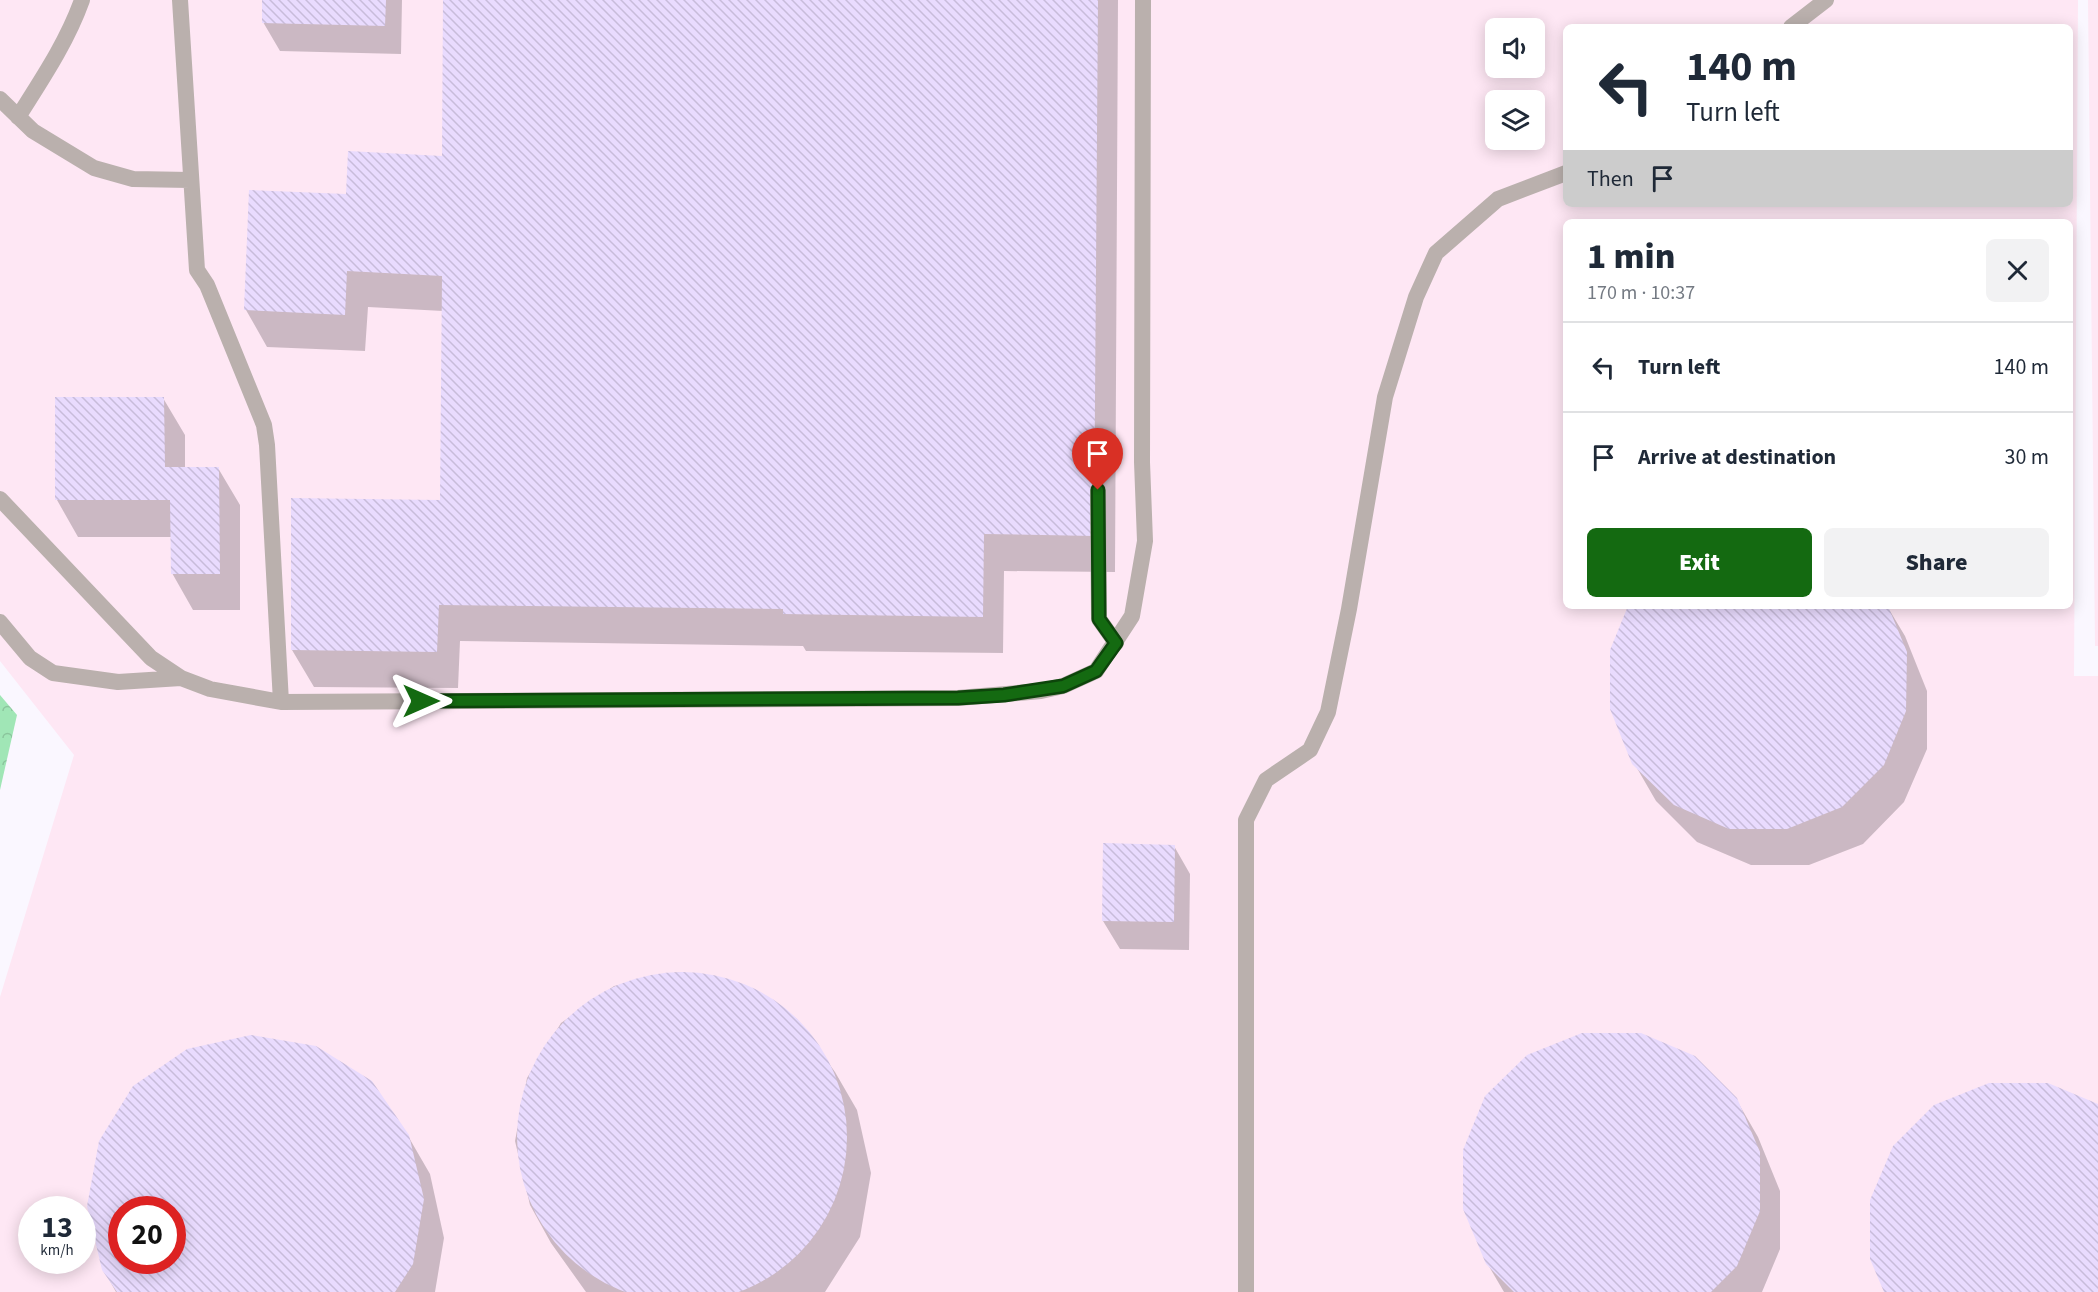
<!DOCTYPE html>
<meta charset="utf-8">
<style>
body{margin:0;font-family:"Source Sans 3",sans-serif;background:#f2f2f3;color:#1f2937;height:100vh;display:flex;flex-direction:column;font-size:22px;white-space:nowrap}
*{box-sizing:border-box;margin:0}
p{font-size:20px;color:#747a83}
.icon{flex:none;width:33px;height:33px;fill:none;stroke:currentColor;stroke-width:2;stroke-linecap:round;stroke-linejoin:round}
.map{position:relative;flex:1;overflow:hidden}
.drawer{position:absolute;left:1563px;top:219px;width:510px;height:390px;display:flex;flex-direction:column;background:#fff;border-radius:9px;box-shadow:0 3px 15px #0003}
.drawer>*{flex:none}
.hud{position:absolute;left:1563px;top:24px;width:510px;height:183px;border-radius:9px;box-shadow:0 3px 15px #0003;background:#fff;color:#1f2937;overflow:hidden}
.tools{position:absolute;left:1485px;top:18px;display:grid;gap:12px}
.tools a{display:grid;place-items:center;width:60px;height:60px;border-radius:9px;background:#fff;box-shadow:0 3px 15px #0003;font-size:30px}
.speed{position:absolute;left:18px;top:1196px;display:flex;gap:12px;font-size:30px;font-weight:700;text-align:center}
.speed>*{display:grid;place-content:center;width:78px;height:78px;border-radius:50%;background:#fff;box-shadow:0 3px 15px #0003;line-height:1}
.speed small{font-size:15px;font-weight:400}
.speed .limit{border:9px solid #d22;background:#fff;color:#111}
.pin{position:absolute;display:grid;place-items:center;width:51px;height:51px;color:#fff;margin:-62px -26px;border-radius:50% 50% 50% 0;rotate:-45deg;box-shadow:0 0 6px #0007}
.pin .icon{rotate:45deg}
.me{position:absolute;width:66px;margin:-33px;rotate:90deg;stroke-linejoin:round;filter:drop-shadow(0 0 4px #0008)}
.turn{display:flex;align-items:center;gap:21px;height:126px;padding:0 24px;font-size:27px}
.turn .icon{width:78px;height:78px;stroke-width:2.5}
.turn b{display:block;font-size:42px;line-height:51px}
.then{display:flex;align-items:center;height:57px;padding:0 24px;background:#0003;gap:12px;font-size:22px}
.round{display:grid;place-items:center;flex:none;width:63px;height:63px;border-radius:9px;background:#f2f2f3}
.summary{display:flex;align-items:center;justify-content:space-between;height:102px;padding:0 24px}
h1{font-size:36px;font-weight:800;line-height:45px}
.action{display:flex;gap:12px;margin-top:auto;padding:12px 24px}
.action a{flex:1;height:69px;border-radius:9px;background:#146a11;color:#fff;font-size:24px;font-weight:800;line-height:69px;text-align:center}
.action a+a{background:#f2f2f3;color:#1f2937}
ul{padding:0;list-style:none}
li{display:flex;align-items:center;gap:18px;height:90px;padding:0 24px;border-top:2px solid #e0e1e3}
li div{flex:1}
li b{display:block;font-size:22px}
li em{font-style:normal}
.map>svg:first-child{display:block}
</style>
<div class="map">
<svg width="2098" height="1292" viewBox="0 0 2098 1292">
<defs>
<pattern id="forest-crowns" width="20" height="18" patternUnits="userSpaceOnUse" patternTransform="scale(1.5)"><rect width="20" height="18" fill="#a0e6b6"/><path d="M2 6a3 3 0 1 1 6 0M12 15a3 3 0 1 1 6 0" fill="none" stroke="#8ac59c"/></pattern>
<pattern id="building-back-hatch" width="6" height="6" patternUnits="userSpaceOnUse" patternTransform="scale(1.5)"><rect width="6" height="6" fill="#e9dbfe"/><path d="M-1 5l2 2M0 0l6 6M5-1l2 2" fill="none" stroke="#c8bcda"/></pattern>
</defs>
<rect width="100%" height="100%" fill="#faf7ff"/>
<!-- industrial -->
<path fill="#fee7f4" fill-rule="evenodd" d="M0,0H2078L2074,676H2098V1292H0V997L74,755L0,661ZM1566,27H2070V204H1566ZM1496,28H1534V68H1496ZM1496,100H1534V140H1496ZM1566,222H2070V606H1566ZM32,1209H82V1260H32ZM122,1209H172V1260H122Z
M2088,0H2098V646H2095Z"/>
<!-- forest -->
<path fill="url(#forest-crowns)" d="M0,695L17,715L0,790Z"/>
<!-- shadow -->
<path fill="#0003" fill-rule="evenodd" d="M264,0H402L401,54L280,51L263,22Z
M445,0H1118L1115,572L1004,571L1003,653L806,651L803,646L460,641L458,688L314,687L292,650L442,502L443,311L368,307L365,351L267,347L246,310L348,196L444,158Z
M163,398L185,435V469L218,468L240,505V610H193L172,573V537H78L57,500L56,399Z
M1630,606H1887L1905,636L1927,691V749L1904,802L1863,844L1809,865H1751L1697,842L1656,801L1634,763Z
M1174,846L1190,874L1189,950L1120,949L1103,921Z
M678,972L742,984L797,1019L835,1072L857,1110L871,1173L860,1237L825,1292H586L551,1243L530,1205L515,1141L527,1078L561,1023L614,986Z
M1736,1099L1758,1137L1780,1191V1249L1762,1292H1504L1487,1263Z
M408,1136L430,1174L444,1238L435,1292H116L103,1269L89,1206ZM122,1209H172V1260H122Z"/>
<!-- building -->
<path fill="url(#building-back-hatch)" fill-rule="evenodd" d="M262,0H386L385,26L262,23Z
M443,0H1098L1094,536L984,534L983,617L783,614V609L439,605L437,652L291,650V498L440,500L442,276L347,271L345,315L244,310L249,190L346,194L348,151L442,156Z
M55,397H164L165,467H219L220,574H171L170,500H55Z
M1628,606H1888L1907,652L1906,711L1884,765L1842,807L1787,829H1729L1674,805L1632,764L1610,709V650Z
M1103,843L1175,845L1174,922L1102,921Z
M517 1137a165 165 0 1 1 330 0a165 165 0 1 1-330 0Z
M1582,1033H1641L1695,1056L1737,1098L1760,1152V1211L1737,1266L1711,1292H1514L1486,1264L1463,1209V1150L1485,1096L1527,1055Z
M251,1035L316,1046L372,1081L409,1135L424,1199L413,1264L395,1292H117L102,1270L87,1206L99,1141L133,1086L187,1049ZM122,1209H172V1260H122Z
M1989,1083H2048L2098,1104V1292H1884L1870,1259V1200L1893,1146L1934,1105Z"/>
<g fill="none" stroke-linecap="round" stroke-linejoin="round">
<!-- service -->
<path stroke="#bab0ad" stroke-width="16" d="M180,0L197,270L207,285L264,425L267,445L281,702
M1791,27L1826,0
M0,99L33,131L94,168L133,179L190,180
M18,117C42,79 67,42 82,0
M1098,490L1099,619L1116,643
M0,499L151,658L181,678L210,689L281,702L958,698L1041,691L1063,686L1096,671L1132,616L1145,541L1142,462L1143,0
M0,622L30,658L53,673L118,682L181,678
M1246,1292V820L1266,780L1310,750L1328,712L1349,609L1385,397L1416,297L1436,253L1498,199L1566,173"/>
</g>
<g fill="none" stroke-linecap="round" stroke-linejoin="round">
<defs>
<path id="route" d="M421,701L958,698L1004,695L1063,686L1096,671L1116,643L1099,619L1098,490"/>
</defs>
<!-- route casing -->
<use href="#route" stroke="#0d450b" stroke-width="15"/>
<!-- route -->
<use href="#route" stroke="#146a11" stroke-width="10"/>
</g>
</svg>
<div class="tools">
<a><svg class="icon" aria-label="sound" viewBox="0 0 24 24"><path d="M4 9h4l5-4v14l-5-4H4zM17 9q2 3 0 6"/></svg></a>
<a><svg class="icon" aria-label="layers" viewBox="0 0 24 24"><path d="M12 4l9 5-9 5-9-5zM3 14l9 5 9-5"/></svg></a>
</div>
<div class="speed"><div>13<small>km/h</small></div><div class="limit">20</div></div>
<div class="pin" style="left:1098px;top:490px;background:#d93025"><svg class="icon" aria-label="arrive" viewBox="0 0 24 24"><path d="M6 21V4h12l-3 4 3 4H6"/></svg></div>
<svg class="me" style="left:421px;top:701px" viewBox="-20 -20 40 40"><path d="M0-17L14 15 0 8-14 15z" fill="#146a11" stroke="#fff" stroke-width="4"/></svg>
<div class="hud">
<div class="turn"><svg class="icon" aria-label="left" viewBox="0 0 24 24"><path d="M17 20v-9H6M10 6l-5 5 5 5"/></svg><div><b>140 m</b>Turn left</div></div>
<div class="then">Then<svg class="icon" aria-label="arrive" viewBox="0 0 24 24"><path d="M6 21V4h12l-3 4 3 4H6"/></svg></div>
</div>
<section class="drawer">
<div class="summary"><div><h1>1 min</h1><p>170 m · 10:37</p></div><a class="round"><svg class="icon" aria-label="close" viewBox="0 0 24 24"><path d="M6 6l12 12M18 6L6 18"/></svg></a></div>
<ul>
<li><svg class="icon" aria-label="left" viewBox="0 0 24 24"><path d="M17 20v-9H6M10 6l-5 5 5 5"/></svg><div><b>Turn left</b></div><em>140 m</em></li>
<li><svg class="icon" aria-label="arrive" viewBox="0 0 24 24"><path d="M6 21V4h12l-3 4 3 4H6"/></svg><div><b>Arrive at destination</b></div><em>30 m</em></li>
</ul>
<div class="action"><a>Exit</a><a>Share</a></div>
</section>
</div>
